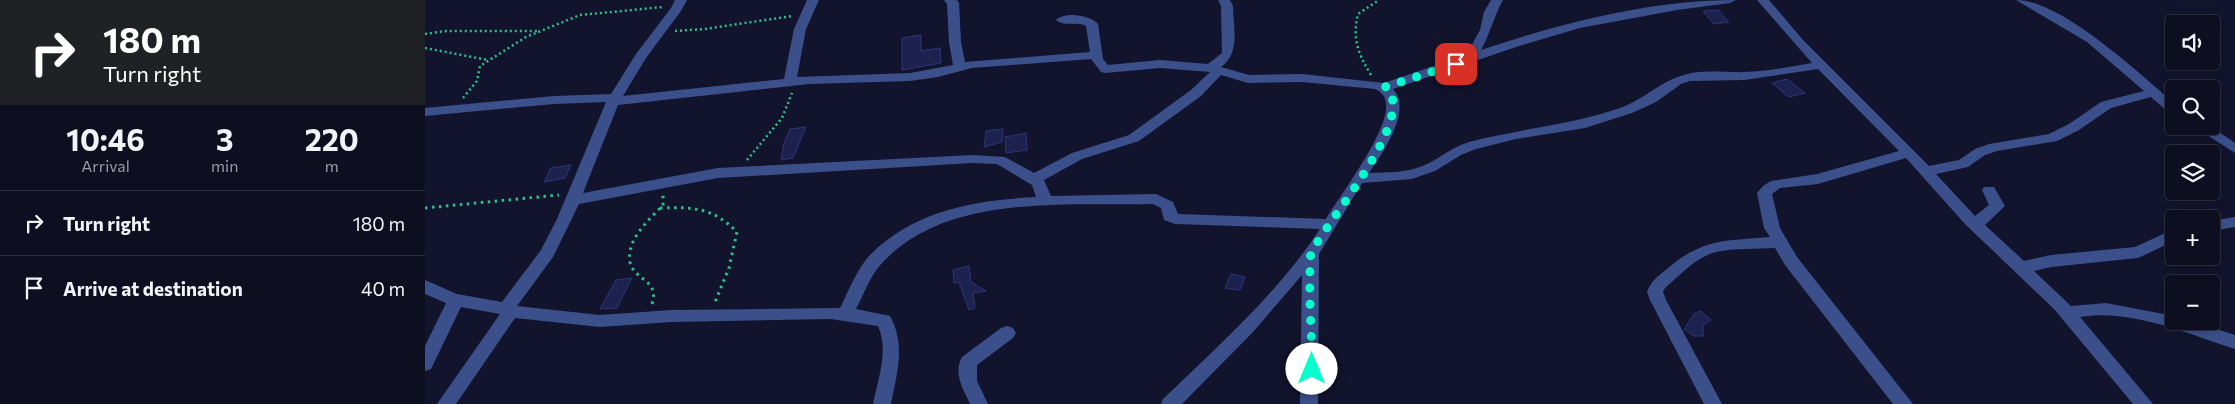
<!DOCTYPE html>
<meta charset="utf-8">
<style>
body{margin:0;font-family:Commissioner,sans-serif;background:#1b1d2e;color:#f1f3f6;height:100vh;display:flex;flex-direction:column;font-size:19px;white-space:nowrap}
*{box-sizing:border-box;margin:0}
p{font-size:16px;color:#9a9ca5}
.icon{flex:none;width:28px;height:28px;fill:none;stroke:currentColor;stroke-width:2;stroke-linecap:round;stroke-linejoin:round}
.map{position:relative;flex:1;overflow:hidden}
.details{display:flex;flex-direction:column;background:#0d0f21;width:425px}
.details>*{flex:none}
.top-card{background:#202124;color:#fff;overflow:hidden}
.controls{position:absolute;left:1740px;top:15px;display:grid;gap:10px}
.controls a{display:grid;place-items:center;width:55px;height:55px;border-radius:5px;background:#0d0f21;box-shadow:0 2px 12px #0003,0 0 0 1px #2d2f3f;font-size:25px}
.pin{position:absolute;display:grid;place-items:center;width:42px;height:42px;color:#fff;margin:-21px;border-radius:10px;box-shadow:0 2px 8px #0006}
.me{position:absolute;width:55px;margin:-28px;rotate:0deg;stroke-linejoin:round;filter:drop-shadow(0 0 4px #0008)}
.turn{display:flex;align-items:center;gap:18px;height:105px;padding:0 20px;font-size:22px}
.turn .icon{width:65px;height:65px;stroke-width:2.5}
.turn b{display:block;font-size:35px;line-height:42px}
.eta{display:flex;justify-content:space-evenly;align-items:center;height:85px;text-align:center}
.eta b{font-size:30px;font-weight:700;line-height:35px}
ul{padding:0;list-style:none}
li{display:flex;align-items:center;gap:15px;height:65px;padding:0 20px;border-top:1px solid #2d2f3f}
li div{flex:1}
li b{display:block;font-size:19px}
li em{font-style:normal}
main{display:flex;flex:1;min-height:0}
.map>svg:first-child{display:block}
</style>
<main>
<section class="details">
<div class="top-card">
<div class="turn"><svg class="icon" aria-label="right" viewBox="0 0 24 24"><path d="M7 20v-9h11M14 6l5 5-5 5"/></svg><div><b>180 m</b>Turn right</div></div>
</div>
<div class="eta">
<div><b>10:46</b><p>Arrival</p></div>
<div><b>3</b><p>min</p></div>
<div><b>220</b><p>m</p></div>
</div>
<ul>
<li><svg class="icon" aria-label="right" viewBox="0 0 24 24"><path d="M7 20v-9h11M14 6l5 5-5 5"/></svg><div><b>Turn right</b></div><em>180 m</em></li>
<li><svg class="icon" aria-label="arrive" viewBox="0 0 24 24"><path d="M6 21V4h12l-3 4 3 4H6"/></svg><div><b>Arrive at destination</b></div><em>40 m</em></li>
</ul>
</section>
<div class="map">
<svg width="1810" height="404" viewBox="0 0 1810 404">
<rect width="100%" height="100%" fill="#11142c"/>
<!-- building -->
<path fill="#1c214d" stroke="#2e367a" d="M1293,10L1304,22L1289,24L1278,11Z
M496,35V51L515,48L516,63L477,70V38Z
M1362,79L1380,93L1364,97L1347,83Z
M381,127L368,158L356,160L359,143L365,129Z
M578,129L577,142L559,147L561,131Z
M601,133L602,150L581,153L580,137Z
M146,165L140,178L119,182L126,168Z
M544,266L546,282L561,291L548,293L550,308L544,310L534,282L529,283L528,270Z
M806,274L820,277L815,290L800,288Z
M207,278L192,308L175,309L191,280Z
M1275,311L1286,320L1278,325V336H1269L1259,329L1269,314Z"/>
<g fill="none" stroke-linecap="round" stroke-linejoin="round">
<!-- path-far1 -->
<path stroke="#2ec08b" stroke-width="2.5" stroke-dasharray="2 3" stroke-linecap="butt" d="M250,31L280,29L367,16
M0,34L21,31H112
M0,48L63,60
M946,75C933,54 927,38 933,14L954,0
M38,98L52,81L55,66L101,37L155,15L238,7
M322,160L357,118L367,93"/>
<!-- path -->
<path stroke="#2ec08b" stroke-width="3" stroke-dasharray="2.5 4.5" stroke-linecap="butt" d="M0,208L134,195
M235,208C268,207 287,207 312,232L304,268L290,302
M227,304C235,279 209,281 205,262C201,239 225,219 238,205V194"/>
<!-- minor -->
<path fill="#3b508b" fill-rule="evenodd" d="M250,0H262L256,11L221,58L198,96L359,79L369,29L382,0H394L381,29L372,77L485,73L528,65L524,42L522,4L519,0H532L534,3L536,42L540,62L665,52L661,26C652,21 639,27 631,20C640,11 665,15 673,24L678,59L683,65L735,60L783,64L797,53L796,6L793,0H805L808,6C808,27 816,53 796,67L824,75L877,74L959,83L1041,55L1055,30L1059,12L1066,0H1078C1069,16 1065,34 1056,50C1136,23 1226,0 1311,0L1305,3L1252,10L1155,28L1094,46L968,89C988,110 957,154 944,173C962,172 983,173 1000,165C1015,158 1027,147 1044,142C1094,129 1146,125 1195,108C1218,100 1236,81 1259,75C1277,69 1300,73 1319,72C1342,71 1365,67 1387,63L1332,0H1344L1378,40L1504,166L1534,160L1550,149L1564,144L1624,134L1644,124L1676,102L1719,91L1662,42L1591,0C1636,0 1714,73 1749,103V114L1744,113L1726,97L1686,108L1654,130L1632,141L1572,151L1560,155L1543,167L1511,174L1550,216L1564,205L1557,190L1559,187H1569L1580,206L1560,225L1599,261L1626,255L1710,247L1749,229V241L1713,258L1626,267L1609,271L1646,306L1681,303L1749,316V321H1767L1810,335V349C1764,334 1704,308 1655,317L1728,404H1708L1629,309L1540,224L1481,158L1393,184L1355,188L1347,194L1355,228L1372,257L1488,404H1468L1360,265L1350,248C1331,249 1310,248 1291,252C1271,257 1255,275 1240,288L1238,292L1241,300L1297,404H1279L1225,300L1222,292C1226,281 1233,276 1242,269C1278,238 1300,241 1345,237L1339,228L1332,193L1338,186L1346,181L1392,174L1474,151L1393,69L1319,80L1265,81L1256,84L1231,102L1207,113L1160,128L1091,139L1051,149L1036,155L1010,171L987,179L937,183L894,254L893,404H875L877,275L828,332L757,404H736L738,399C793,346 853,293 895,229L750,224L739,220L736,208L728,204C640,206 522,193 457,263C445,276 439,294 431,309L465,316C481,345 472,373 466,404H448C453,379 464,350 453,326L405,319L246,322L175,327L90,318L31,404H12L75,314L36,307L6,369L0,371V346L21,303L0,294V280L32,294L77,302L116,250L132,219L181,102L129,104L0,116V108L129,96L186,94L211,54L246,8ZM666,59L676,72L680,73L735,68L785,72L766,90L704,135L647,153L609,173L580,157L547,155L293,168L158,193L193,105L384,84L485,81L513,77L547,68ZM796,75L823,83L877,82L950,89C956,92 960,95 961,103C965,130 916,194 901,219L753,214L748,202L731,194L626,196L619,180L657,159L714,141L776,96ZM547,163L572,164L607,185L611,197C551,200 489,210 445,255C432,269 424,290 415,308L246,310L175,315L92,306L128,257L154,204L293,178Z
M1768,126H1785L1810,143V153Z
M1810,217V227L1786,231V221Z
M582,326L588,328L591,333L588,338L552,365V381L563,404H545C538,389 528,373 537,357L576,328Z"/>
</g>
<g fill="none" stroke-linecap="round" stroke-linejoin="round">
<!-- route -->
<path stroke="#07ffcd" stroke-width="9" stroke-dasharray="0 16.2" d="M887,369C887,336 884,303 885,270C886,265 884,256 887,252C900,223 996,114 960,87L1031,64"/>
</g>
</svg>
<div class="controls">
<a><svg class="icon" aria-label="sound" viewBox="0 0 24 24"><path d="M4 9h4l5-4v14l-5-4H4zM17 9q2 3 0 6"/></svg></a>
<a><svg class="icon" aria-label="search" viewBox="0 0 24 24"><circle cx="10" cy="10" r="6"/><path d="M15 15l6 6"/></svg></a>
<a><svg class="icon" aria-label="layers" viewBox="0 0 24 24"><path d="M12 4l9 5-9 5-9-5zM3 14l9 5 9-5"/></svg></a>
<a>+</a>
<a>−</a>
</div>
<div class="pin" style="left:1031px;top:64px;background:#d93025"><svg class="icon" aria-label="arrive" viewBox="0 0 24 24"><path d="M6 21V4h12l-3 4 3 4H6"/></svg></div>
<svg class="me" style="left:887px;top:369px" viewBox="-20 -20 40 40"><circle r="19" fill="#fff"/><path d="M0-13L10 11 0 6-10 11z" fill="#07ffcd"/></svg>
</div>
</main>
